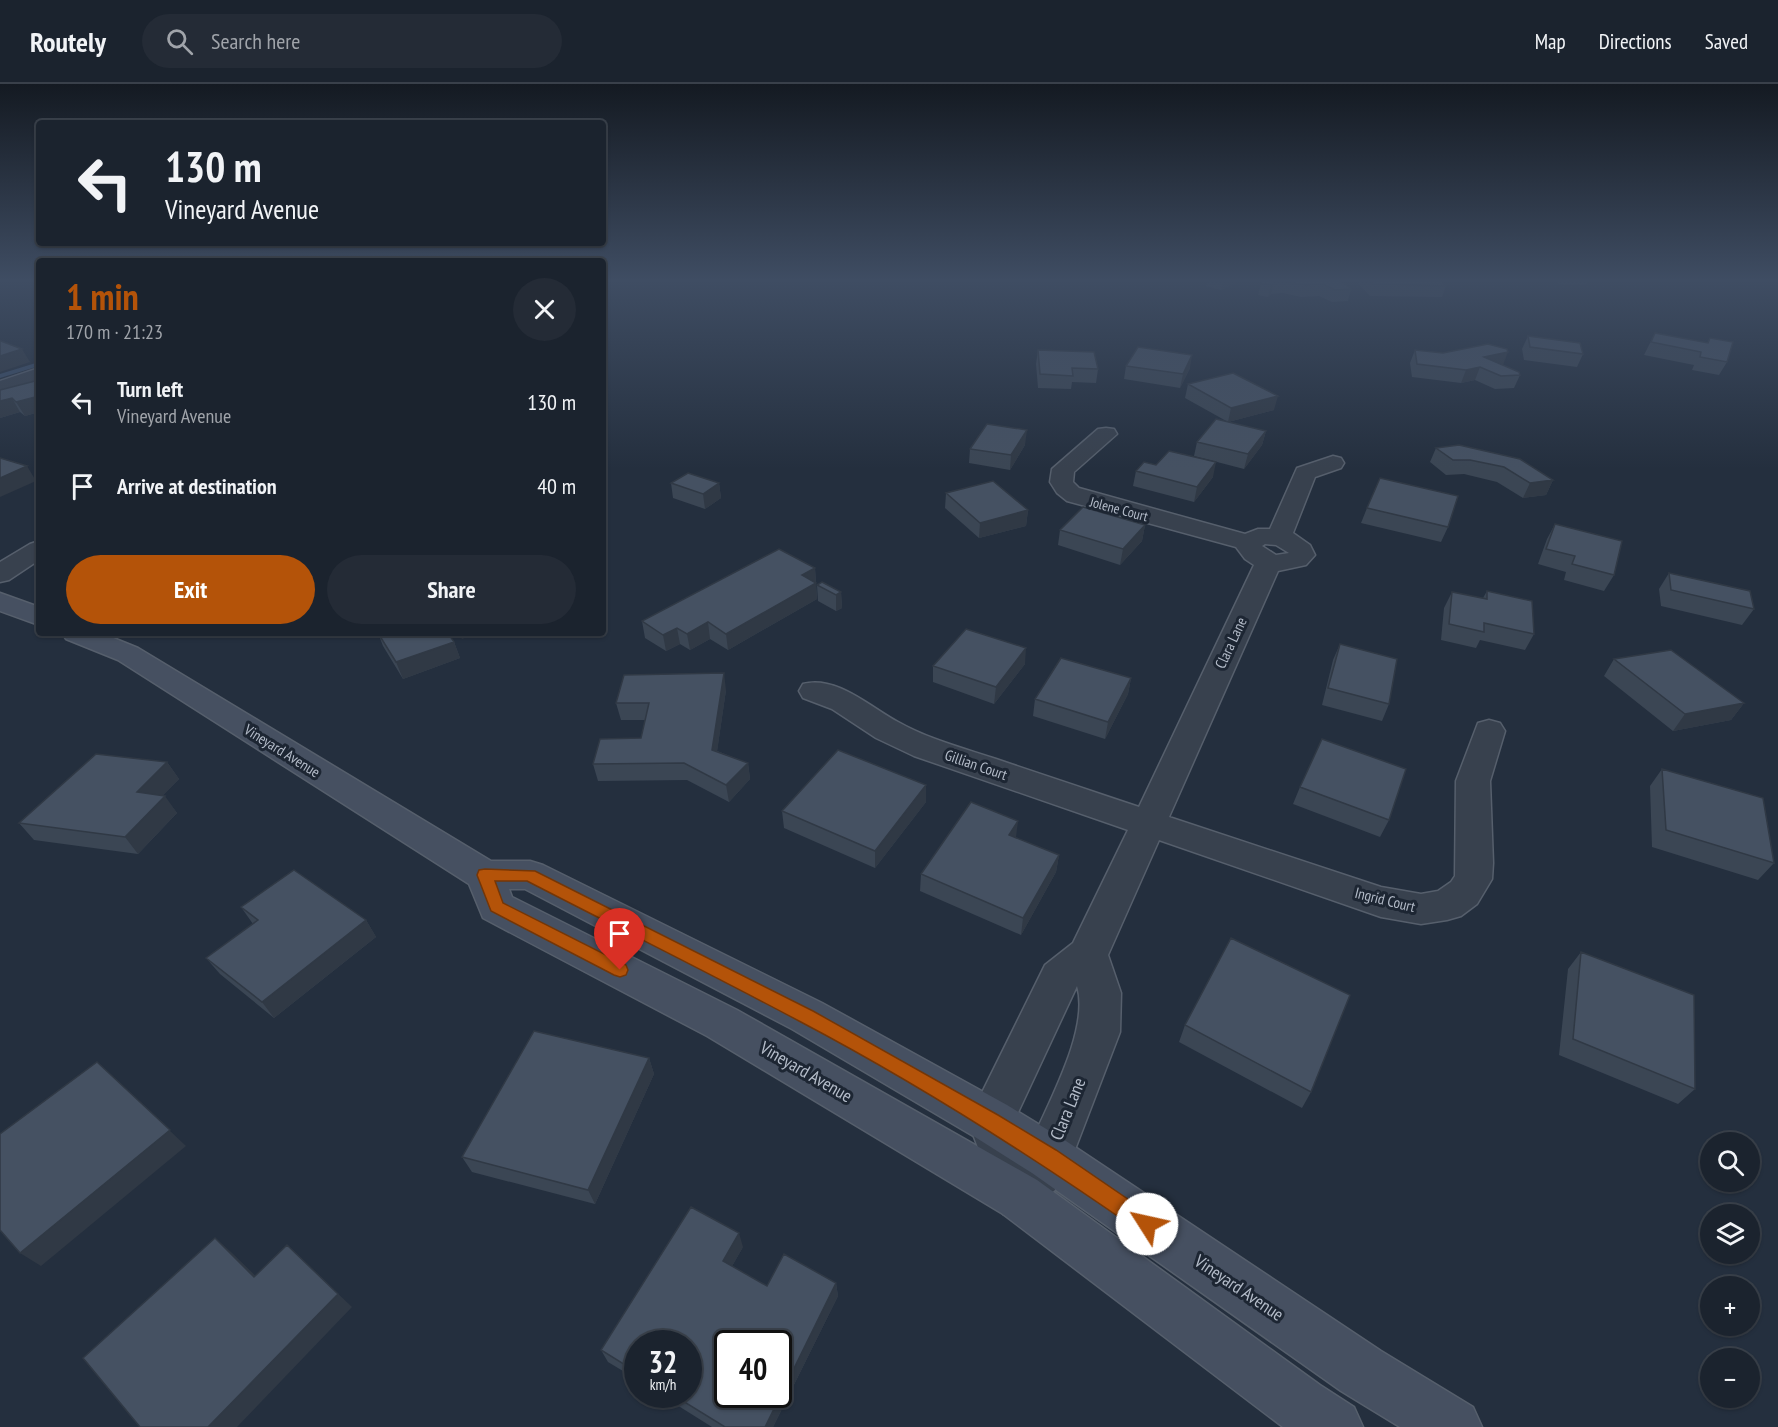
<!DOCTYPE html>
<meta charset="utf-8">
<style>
body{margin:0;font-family:"PT Sans Narrow",sans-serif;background:#242b36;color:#f1f3f6;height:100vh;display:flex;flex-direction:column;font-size:22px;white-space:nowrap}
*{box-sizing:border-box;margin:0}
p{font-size:20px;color:#a0a4aa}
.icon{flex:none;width:33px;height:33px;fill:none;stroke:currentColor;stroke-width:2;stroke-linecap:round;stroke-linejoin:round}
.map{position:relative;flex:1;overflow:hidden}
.drawer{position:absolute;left:36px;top:174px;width:570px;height:378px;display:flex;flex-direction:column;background:#1b232e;border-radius:6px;box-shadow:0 2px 4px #0004,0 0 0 2px #39404a}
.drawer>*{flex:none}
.top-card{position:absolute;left:36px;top:36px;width:570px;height:126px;border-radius:6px;box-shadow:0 2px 4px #0004,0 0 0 2px #39404a;background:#1b232e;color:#f1f3f6;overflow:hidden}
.tools{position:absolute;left:1700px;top:1048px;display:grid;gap:12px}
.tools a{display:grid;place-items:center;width:60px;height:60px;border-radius:50%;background:#1b232e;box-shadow:0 2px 4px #0004,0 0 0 2px #39404a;font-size:30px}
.speed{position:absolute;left:624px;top:1246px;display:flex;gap:12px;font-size:30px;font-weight:700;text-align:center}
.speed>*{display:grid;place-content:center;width:78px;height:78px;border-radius:50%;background:#1b232e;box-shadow:0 2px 4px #0004,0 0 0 2px #39404a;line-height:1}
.speed small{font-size:15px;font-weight:400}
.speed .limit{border:3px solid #111;border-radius:9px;background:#fff;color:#111}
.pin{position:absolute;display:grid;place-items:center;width:51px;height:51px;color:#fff;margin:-62px -26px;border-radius:50% 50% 50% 0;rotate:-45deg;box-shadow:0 0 6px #0007}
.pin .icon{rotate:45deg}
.me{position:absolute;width:66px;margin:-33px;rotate:305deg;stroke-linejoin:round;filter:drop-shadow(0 0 4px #0008)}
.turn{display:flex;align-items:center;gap:21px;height:126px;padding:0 30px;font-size:27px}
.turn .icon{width:78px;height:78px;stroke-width:2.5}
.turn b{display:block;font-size:42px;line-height:51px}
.round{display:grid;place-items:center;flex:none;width:63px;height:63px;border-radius:32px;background:#242b36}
.overview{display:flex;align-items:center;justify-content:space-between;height:102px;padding:0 30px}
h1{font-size:36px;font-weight:700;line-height:45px;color:#b45309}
.cta{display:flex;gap:12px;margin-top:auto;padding:12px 30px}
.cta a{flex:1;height:69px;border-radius:36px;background:#b45309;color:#fff;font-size:24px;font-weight:700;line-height:69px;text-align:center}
.cta a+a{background:#242b36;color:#f1f3f6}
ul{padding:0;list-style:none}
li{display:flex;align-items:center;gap:18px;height:84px;padding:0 30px}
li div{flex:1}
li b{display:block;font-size:22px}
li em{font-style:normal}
header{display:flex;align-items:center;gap:36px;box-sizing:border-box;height:84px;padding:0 30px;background:#1b232e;border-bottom:2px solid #39404a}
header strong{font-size:28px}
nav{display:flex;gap:33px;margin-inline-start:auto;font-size:21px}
.search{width:420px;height:54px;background:#242b36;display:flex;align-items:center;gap:15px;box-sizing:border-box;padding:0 21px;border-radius:33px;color:#a0a4aa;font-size:22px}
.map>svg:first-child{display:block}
</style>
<header>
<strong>Routely</strong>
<div class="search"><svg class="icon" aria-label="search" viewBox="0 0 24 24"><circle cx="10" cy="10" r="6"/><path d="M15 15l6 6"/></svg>Search here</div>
<nav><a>Map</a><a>Directions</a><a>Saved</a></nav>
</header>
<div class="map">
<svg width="1778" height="1343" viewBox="0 0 1778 1343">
<rect width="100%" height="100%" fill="#242f3e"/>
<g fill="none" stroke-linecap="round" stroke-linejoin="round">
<!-- stream -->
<path fill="#394c67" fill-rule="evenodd" d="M39,278V282L0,294V290Z"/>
<defs>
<path id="street" d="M39,284V297L0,310V297Z
M1106,344L1114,345L1117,350L1074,388L1073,398L1079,404L1245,450L1258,445H1270L1297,384L1333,372L1341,374L1344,379L1341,384L1315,393L1293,449L1310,461L1315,471L1306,481L1278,487L1169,733L1381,803L1421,810L1438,807L1451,798L1455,792L1456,697L1478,639L1489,636L1500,639L1505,647L1490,697L1493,779L1492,795L1477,820L1461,832L1447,836L1421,840L1381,833L1159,756L1108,871L1121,909L1120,948L1066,1089L1054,1107L1044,1111L1037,1130L1020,1137L1003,1130L968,1037L1045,881L1073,859L1128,746L914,672L876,654L832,625L803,614L799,607L803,600C836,591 870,623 898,638C928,655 963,664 996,675C1043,691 1091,707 1139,723L1254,481L1245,475L1236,463L1067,417L1057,409L1050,398L1052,385L1098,345ZM1265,460L1276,461L1289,469L1276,471L1262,462ZM1077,902C1090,944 1049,1017 1032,1057L1026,1066L1014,1037Z
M39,457V476L9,496L0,498V478L30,460Z"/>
<path id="secondary" d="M0,509L39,523V541L0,527Z
M62,549H101L138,564L491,777H530L543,781L822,919L1007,1021L1066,1057L1381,1267L1473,1323L1482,1343H1400L1341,1307L1032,1089L975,1053L792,945L525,805H509L512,813L737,926L1037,1096L1320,1301L1354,1323L1363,1343H1283L1003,1130L707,952L483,834L469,800L118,576L66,555Z"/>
</defs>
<!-- street casing -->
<use href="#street" stroke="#565f6c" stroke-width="3"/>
<!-- secondary casing -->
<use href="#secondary" stroke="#565f6c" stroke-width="3"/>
<!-- street -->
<use href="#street" fill="#38414e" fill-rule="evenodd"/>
<!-- secondary -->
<use href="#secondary" fill="#465061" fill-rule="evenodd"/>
</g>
<!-- wall -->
<path fill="#3b4654" d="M1207,197H1236L1235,199L1221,206L1206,202Z
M1263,197H1341L1351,205L1348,217L1332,218L1319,212L1301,213L1283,209L1271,210L1268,213L1258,211L1261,199Z
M1356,197H1442L1446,202L1442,213L1370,212Z
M1555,197H1587L1586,201H1561Z
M1655,249L1707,259L1710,254L1727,278L1719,291L1692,286L1694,281L1644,271Z
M1528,252L1583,270L1577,283L1524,276L1522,265Z
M1038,266L1098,285L1096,299L1072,298L1071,305L1038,304L1036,280Z
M1415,266L1503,281L1520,291L1514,304L1495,305L1475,296L1461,299L1412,293L1410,279Z
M1126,282L1190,284L1180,304L1124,295Z
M39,296V328L25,332L20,328L0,334V306Z
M1188,300L1274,326L1228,338L1185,314Z
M1266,347L1262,361L1244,385L1194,372L1197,358Z
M1025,361L1010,386L969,379L970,365Z
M1436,364L1553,396L1546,411L1523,414L1497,398L1464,390L1446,391L1430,378Z
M1136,387L1213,393L1194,418L1133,402Z
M671,399H719L721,414L705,425L673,414Z
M946,409L1028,426L1026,442L979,454L945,424Z
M1367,424L1448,443L1441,458L1361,439Z
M1555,440L1614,491L1604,507L1564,496L1566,488L1538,480L1547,455Z
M1145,441L1142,457L1120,481L1058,461L1060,446Z
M815,484L817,515L728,566L710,555L690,566L680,560L666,567L645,554L642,537Z
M1669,489L1754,525L1742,541L1661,522L1659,505Z
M817,501L841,508L842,524L836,527L818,517Z
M1487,507L1534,550L1525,566L1480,556L1476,564L1441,556L1444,524L1452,508L1483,514Z
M378,549H448L454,558L460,574L403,595L383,562Z
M1340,560L1389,620L1382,637L1322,621L1333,576Z
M1614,575L1744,619L1731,636L1673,647L1604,592Z
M1025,580L994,620L933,598V582Z
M1131,594L1128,610L1105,655L1033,632L1035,615Z
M726,606L717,667L748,679L750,695L729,718L687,696L598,697L593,680L641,654L645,636H621L616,619Z
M167,678L179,695L163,711L177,729L138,770L34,756L19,739Z
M1662,685L1774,779L1758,796L1652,763L1650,702Z
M926,701V718L875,784L784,744L782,727Z
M1300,703L1389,736L1380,753L1293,720Z
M1016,754L1059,771L1056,788L1021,851L920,807L921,790Z
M241,823L366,836L376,853L274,934L220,890L206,874L253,840Z
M1581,868L1695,1005L1678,1020L1559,971L1568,885Z
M1185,941L1311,1008L1302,1024L1179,958Z
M649,974L654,990L595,1120L472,1088L462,1073Z
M743,1163L732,1182L767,1202L836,1199L838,1212L773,1343H712L661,1311H688L638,1260V1296L608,1278L601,1266Z"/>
<!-- shaded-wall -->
<path fill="#303945" d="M1223,197H1236L1235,199L1221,206Z
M1274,198L1271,210L1268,213L1271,201Z
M22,265L30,278L0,288V272Z
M1508,268L1503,281L1480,283L1475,296L1461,299L1466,286L1484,273Z
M1192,271L1190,284L1180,304L1183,290Z
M39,312V328L25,332L16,318Z
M1278,312L1274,326L1228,338L1231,324Z
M12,314L20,328L0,334V317Z
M1027,346L1025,361L1010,386L1011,371Z
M1266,347L1262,361L1244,385L1248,370Z
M1216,378L1213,393L1194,418L1197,403Z
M27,382L36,397L0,413V394Z
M1553,396L1546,411L1523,414L1530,399Z
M719,399L721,414L705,425L703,410Z
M1028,426L1026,442L979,454L980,439Z
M1145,441L1142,457L1120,481L1123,465Z
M815,484L817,515L728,566L726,550L802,491Z
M841,508L842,524L836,527V511Z
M708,538L710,555L690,566L687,550Z
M677,544L680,560L666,567L663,551Z
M459,549H479L462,555Z
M454,558L460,574L403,595L396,578Z
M1026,564L1025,580L994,620L996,603Z
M724,589L726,606L715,682L712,666Z
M1131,594L1128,610L1105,655L1108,638Z
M1744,619L1731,636L1673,647L1685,630Z
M167,678L179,695L150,725L137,708Z
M748,679L750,695L729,718L726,701Z
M926,701V718L875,784V767Z
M165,712L177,729L138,770L125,753Z
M1018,737L1016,753L1007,768L1009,751Z
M1059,771L1056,788L1021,851L1023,834Z
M366,836L376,853L274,934L262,918Z
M649,974L654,990L595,1120L588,1106Z
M97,978L186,1062L41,1182L20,1169Z
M739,1149L743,1163L727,1191L723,1177Z
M215,1154L231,1168L270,1206L254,1193Z
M287,1161L352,1223L237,1343H208Z
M836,1199L838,1212L773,1343H765Z"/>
<!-- building -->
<path fill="#455162" stroke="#303945" stroke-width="1.5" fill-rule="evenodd" d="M1263,197H1341L1351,205L1335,206L1323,200L1305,201L1286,198H1274L1271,201L1261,199Z
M1371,197H1442L1446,202L1373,200Z
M1655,249L1708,259L1710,254L1733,258L1727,278L1700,273L1701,268L1651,258Z
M1528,252L1580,259L1583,270L1530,263Z
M0,257H1L22,265L0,272Z
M1488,260L1507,265L1508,268L1484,273L1519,288L1520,291L1501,292L1480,283L1466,286L1417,280L1415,266L1443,269Z
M1138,263L1192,271L1183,290L1126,282Z
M1038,266L1094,268L1098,285L1072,284L1073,292L1040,290Z
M1233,289L1278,312L1231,324L1188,300Z
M39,296V312L16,318L12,314L0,317V306Z
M1216,335L1266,347L1248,370L1197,358Z
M987,340L1027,346L1011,371L970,365Z
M1459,361L1520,375L1553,396L1530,399L1504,383L1470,376H1453L1436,364Z
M1169,367L1216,378L1197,403L1136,387L1144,378L1156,381Z
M0,374L27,382L0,394Z
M688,389L719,399L703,410L671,399Z
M1380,394L1458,412L1448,443L1367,424Z
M993,397L1028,426L980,439L946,409Z
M1083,423L1145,441L1123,465L1060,446Z
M1555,440L1622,457L1614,491L1572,480L1575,472L1546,465Z
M779,465L815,484L802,491L816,499L726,550L708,538L687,550L677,544L663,551L642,537Z
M1669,489L1750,507L1754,525L1671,506Z
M822,498L841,508L836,511L817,501Z
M1487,507L1532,517L1534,550L1484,539V548L1449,540L1452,508L1487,515Z
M966,545L1026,564L996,603L933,582Z
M378,549H448L454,558L396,578Z
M1340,560L1397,575L1389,620L1328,604Z
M1671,566L1744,619L1685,630L1614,575Z
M1061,574L1131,594L1108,638L1035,615Z
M724,589L712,666L748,679L726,701L684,679L593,680L600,655L641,654L649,619H616L624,591Z
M1322,655L1406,685L1389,736L1300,703Z
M838,666L926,701L875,767L782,727Z
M96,670L167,678L137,708L165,712L125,753L19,739Z
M1662,685L1763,714L1774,779L1666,746Z
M971,718L1018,737L1009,751L1059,771L1023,834L921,790Z
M294,786L366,836L262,918L206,874L258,836L241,823Z
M1231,854L1350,911L1311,1008L1185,941Z
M1581,868L1694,911L1695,1005L1573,955Z
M534,947L649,974L588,1106L462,1073Z
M97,978L170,1046L20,1169L0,1146V1050Z
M691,1123L739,1149L723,1177L767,1202L784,1170L836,1199L765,1343H725L673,1311H688V1260H638V1289L601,1266ZM728,1260H778V1311H728Z
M215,1154L254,1193L287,1161L338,1210L208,1343H140L83,1274Z"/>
<!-- sky -->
<linearGradient id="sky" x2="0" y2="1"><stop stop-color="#141a22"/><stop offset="0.51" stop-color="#3f4d63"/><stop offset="1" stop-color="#3f4d63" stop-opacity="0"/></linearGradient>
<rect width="1778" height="385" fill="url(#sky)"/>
<!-- route -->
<path fill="#b45309" stroke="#753606" stroke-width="1.5" d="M485,785L535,787L813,927L998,1031L1056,1066L1154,1133L1157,1140L1154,1147L1147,1150L1139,1147C1030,1071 917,999 799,937C709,889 618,844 527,797H495L503,819L626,881L628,886L626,891L620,893L614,891L491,827L477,791L479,786Z"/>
<g text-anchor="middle" stroke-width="6" stroke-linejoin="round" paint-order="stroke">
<!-- far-street labels -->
<g font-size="14" fill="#b4bcc9" stroke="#1d2633">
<text transform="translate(1119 425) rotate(15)" y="5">Jolene Court</text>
</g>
<!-- street labels -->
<g font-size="15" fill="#b4bcc9" stroke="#1d2633">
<text transform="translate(1231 559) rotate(-65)" y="5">Clara Lane</text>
<text transform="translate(282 667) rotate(32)" y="5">Vineyard Avenue</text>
<text transform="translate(976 681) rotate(19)" y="5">Gillian Court</text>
<text transform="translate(1385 816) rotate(14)" y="5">Ingrid Court</text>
</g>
<!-- near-street labels -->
<g font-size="18" fill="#b4bcc9" stroke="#1d2633">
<text transform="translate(806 988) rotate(30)" y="6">Vineyard Avenue</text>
<text transform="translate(1068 1025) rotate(-68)" y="6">Clara Lane</text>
<text transform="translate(1239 1204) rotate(34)" y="6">Vineyard Avenue</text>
</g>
</g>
</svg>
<div class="tools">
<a><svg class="icon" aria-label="search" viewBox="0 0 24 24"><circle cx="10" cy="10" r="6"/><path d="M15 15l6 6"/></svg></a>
<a><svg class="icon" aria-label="layers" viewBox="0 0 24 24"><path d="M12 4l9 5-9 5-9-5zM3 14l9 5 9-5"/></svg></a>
<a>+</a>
<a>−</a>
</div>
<div class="speed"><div>32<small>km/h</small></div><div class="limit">40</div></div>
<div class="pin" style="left:620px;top:886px;background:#d93025"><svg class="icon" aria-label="arrive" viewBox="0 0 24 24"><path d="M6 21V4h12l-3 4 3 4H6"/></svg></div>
<svg class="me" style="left:1147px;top:1140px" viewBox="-20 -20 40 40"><circle r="19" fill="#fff"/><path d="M0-13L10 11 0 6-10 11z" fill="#b45309"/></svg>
<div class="top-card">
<div class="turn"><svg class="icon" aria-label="left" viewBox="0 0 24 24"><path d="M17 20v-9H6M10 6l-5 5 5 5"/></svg><div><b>130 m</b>Vineyard Avenue</div></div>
</div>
<section class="drawer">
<div class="overview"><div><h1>1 min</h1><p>170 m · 21:23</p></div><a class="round"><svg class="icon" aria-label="close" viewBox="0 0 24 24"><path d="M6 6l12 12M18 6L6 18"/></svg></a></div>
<ul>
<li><svg class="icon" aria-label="left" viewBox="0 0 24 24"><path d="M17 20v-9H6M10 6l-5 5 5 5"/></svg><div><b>Turn left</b><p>Vineyard Avenue</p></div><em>130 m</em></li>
<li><svg class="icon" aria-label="arrive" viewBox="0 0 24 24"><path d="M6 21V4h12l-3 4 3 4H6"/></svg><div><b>Arrive at destination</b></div><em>40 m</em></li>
</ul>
<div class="cta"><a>Exit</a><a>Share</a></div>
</section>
</div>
